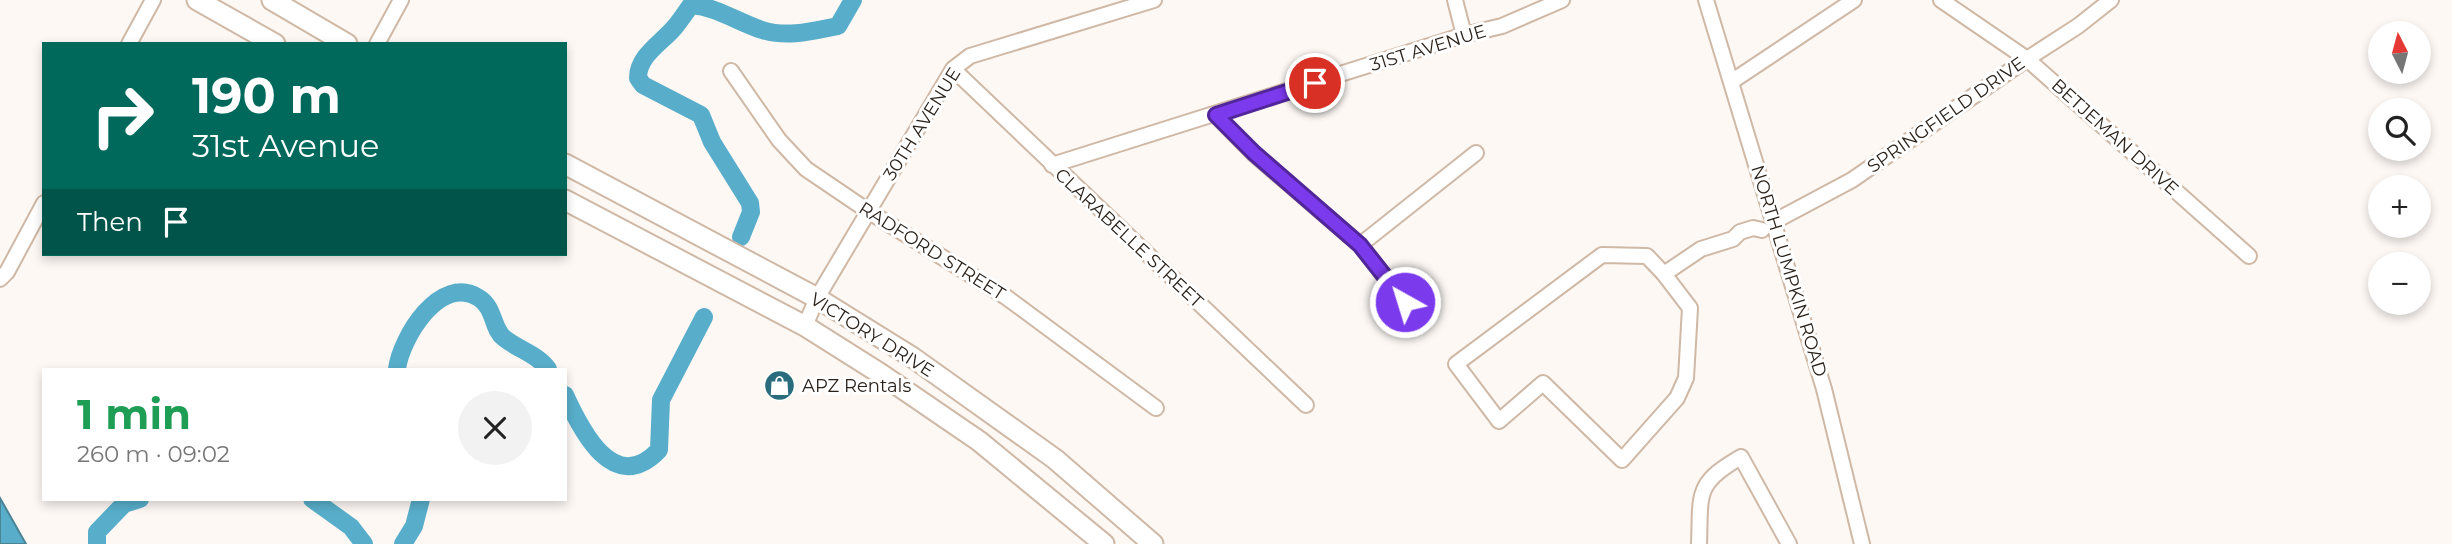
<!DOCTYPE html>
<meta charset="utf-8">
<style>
body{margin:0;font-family:Montserrat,sans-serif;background:#f2f2f2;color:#222;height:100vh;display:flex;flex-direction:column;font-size:26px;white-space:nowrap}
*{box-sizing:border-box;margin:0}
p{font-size:23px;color:#767676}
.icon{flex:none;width:38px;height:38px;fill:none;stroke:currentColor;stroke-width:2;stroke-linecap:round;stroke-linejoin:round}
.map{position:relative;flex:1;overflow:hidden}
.panel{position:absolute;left:42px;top:368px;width:525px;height:133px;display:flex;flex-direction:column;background:#fff;border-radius:0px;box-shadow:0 4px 10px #0003}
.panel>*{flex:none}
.hud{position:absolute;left:42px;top:42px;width:525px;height:214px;border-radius:0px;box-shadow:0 4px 10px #0003;background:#00695c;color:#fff;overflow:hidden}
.needle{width:46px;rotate:354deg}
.tools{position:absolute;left:2368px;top:21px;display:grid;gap:14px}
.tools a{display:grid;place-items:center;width:63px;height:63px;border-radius:50%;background:#fff;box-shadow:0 4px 10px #0003;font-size:35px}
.pin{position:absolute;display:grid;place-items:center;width:60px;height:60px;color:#fff;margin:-30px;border:4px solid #fff;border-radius:50%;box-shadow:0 2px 7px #0007}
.me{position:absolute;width:77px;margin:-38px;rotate:321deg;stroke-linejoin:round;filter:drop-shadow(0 0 5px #0008)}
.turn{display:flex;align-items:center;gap:24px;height:147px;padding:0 35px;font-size:32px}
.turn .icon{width:91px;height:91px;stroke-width:2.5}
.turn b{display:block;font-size:49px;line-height:60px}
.then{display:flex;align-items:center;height:66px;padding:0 35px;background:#0003;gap:14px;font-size:26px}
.round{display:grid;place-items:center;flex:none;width:74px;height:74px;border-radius:37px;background:#f2f2f2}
.overview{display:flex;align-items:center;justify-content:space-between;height:119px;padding:0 35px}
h1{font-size:42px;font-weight:700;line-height:52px;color:#1e9e55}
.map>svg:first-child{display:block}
</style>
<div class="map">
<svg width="2452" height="544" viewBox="0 0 2452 544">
<rect width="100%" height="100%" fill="#fdf8f4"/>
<!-- water -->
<path fill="#58aeca" stroke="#4a8495" stroke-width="2" d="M0,498L26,544H0Z"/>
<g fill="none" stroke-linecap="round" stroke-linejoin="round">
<!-- river -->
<path stroke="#58aeca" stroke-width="18" d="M741,237L751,212L750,203L712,142L701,115L643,85L638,78C638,56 660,44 674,28C680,21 685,13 691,5C718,7 737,22 762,30C788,38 813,31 838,26L853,0
M397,369C401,338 440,273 479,298C495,308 492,329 504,338C519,350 537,354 548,369
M565,395C581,430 614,497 659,450L661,400L704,317
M312,499L351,527L364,544
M97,544V532L124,504L140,499
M403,544L414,526L421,499"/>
<defs>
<path id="minor" d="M1455,0L1464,35
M1706,0L1824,389L1862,544
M1941,0L2027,59L2249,256
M129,44L153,0
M377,44L401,0
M953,69L1306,405
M731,71L779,140L806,169L868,211L1006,297L1156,408
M1731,82L1854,0
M1216,115L1254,154L1360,245L1405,302
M1052,165L1464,35L1502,26L1562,0
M1775,221L1852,180L2027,59L2078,26L2111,0
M1360,245L1476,153
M1664,274L1690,308L1686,378L1677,398L1622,460L1543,383L1499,421L1456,364L1602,255L1647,256L1664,274L1701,249L1733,239L1740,232L1753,228L1762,230
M0,279L7,272L44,203
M805,326L817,298L953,69L970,56L1154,0
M1699,544C1701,494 1694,484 1741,457L1789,544"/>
<path id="highway" d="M197,0L275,44
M272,0L347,44
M565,164L817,298L912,357L1055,459L1153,544
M565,200L805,326L881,374L979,441L1104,544"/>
</defs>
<!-- minor casing -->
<use href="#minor" stroke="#cfb8a5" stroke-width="18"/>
<!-- highway casing -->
<use href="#highway" stroke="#cfb8a5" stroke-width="23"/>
<!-- minor -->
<use href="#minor" stroke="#fff" stroke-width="14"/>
<!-- highway -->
<use href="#highway" stroke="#fff" stroke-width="19"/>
</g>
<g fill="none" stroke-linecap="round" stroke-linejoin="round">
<defs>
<path id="route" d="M1315,83L1216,115L1254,153L1360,245L1405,302"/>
</defs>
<!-- route casing -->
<use href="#route" stroke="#51269a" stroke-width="18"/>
<!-- route -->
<use href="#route" stroke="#7c3aed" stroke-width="12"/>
</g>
<!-- icons -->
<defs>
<symbol id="shop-disc" viewBox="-11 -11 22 22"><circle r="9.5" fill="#286c7d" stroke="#fff"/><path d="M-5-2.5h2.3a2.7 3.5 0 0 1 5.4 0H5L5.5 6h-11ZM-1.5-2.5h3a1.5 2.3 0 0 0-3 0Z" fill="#fff"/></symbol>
</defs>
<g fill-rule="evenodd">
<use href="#shop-disc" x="762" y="368" width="35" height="35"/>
</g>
<g text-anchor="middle" stroke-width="6" stroke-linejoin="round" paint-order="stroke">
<!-- street labels -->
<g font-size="18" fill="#2a211a" stroke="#fff">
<text transform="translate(1428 48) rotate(-17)" y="6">31ST AVENUE</text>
<text transform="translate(1946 115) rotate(-35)" y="6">SPRINGFIELD DRIVE</text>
<text transform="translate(922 124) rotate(-58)" y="6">30TH AVENUE</text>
<text transform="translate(2115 137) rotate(42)" y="6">BETJEMAN DRIVE</text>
<text transform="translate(1129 238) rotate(43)" y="6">CLARABELLE STREET</text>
<text transform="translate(932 251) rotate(32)" y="6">RADFORD STREET</text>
<text transform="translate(1789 271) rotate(73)" y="6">NORTH LUMPKIN ROAD</text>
<text transform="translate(872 335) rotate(32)" y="6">VICTORY DRIVE</text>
</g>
<!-- poi labels -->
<g font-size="18" fill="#2a211a" stroke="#fff" text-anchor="start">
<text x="802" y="392">APZ Rentals</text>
</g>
</g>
</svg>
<div class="tools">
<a><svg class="needle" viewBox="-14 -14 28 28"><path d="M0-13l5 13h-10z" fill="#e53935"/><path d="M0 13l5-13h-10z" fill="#767676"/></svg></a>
<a><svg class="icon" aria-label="search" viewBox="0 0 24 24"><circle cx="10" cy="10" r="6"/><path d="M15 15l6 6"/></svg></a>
<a>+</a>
<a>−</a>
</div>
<div class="pin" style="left:1315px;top:83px;background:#d93025"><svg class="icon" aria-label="arrive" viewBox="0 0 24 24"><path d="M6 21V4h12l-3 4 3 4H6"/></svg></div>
<svg class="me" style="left:1405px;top:302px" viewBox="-20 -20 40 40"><circle r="17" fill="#7c3aed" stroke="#fff" stroke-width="3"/><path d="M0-11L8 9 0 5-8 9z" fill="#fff"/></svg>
<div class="hud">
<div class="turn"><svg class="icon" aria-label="right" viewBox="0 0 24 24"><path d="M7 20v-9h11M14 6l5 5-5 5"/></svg><div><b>190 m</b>31st Avenue</div></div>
<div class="then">Then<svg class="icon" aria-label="arrive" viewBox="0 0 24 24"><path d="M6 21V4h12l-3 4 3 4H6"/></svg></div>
</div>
<section class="panel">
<div class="overview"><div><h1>1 min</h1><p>260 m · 09:02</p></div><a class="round"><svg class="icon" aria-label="close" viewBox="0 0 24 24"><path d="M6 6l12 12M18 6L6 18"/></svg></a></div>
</section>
</div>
